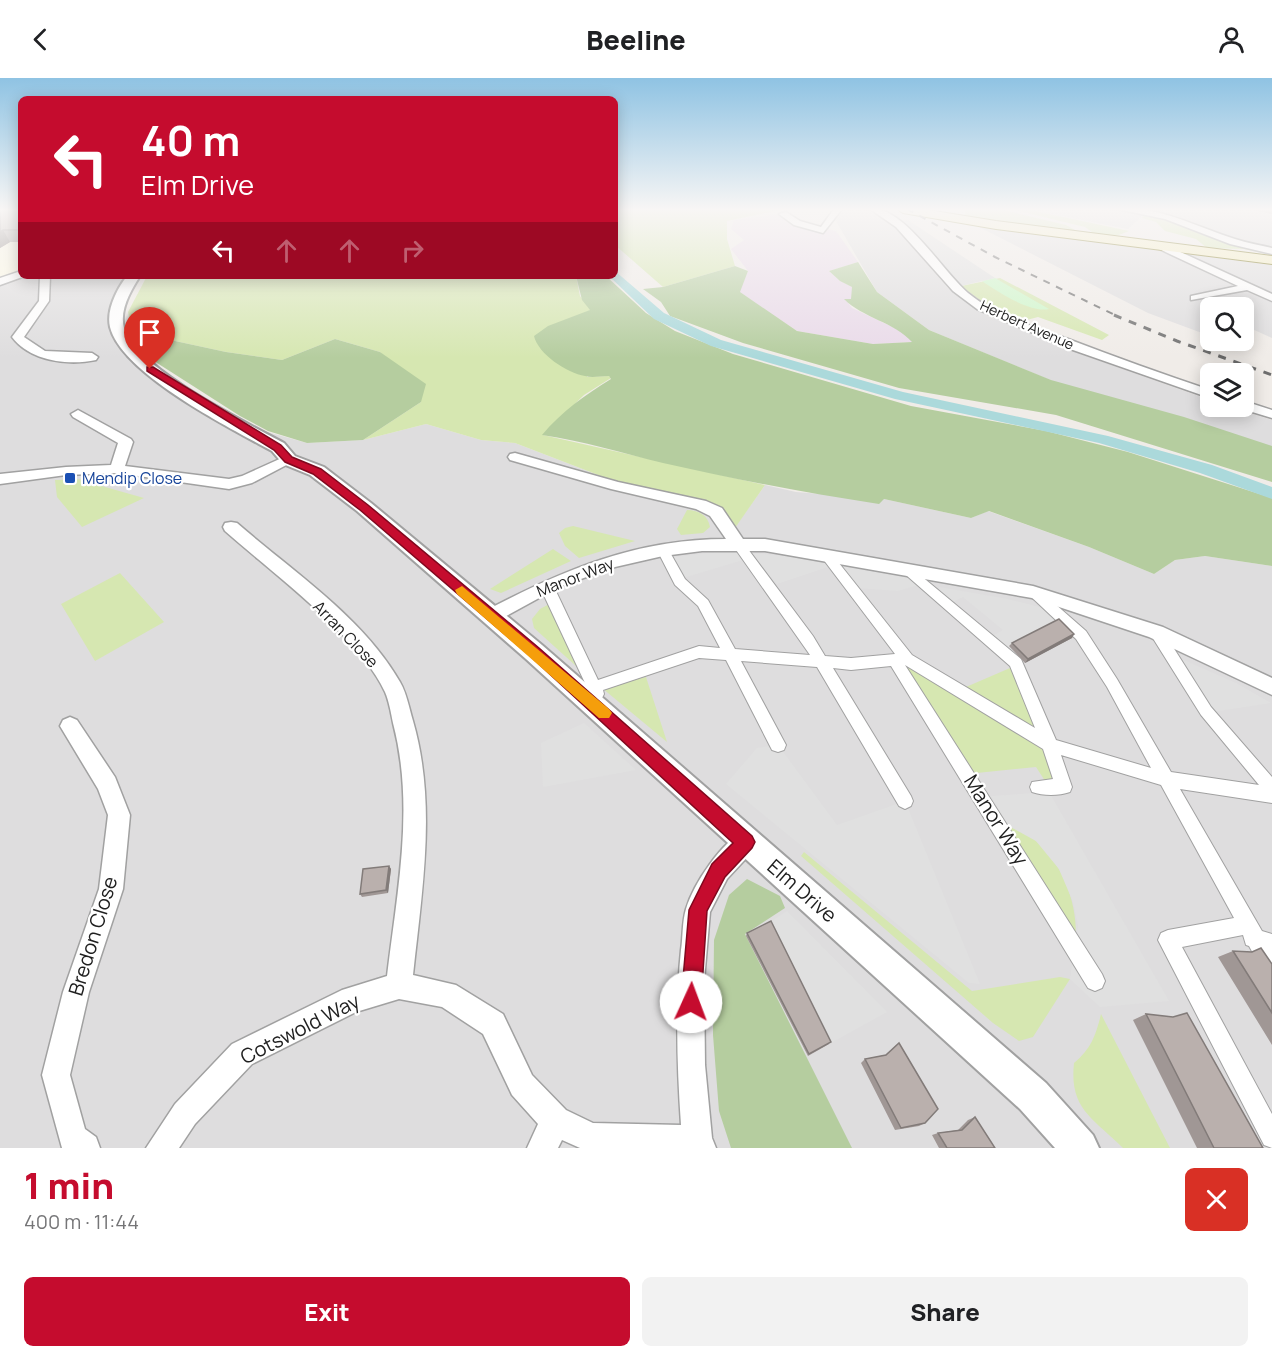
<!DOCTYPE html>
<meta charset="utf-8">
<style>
body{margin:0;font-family:Manrope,sans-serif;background:#f2f2f2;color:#202124;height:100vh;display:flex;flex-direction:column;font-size:22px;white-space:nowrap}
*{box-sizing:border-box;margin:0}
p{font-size:20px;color:#757577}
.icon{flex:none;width:33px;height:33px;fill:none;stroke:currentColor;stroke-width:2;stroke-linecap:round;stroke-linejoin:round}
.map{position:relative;height:1070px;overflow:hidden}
.details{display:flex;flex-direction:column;background:#fff;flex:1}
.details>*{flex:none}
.hud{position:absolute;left:18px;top:18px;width:600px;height:183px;border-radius:9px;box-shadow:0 3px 15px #0003;background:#c50c2e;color:#fff;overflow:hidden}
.buttons{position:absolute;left:1200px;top:219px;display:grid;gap:12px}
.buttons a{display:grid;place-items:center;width:54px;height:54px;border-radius:9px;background:#fff;box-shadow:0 3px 15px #0003;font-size:30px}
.pin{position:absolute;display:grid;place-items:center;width:51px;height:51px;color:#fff;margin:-62px -26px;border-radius:50% 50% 50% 0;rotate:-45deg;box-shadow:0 0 6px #0007}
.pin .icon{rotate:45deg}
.me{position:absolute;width:66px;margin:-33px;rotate:2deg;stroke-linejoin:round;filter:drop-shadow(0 0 4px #0008)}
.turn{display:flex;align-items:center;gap:21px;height:126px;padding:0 24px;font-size:27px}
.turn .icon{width:78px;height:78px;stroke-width:2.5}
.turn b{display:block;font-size:42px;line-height:51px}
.lanes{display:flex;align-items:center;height:57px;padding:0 24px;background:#0003;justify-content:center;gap:30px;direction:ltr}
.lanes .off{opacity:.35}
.round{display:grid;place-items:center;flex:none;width:63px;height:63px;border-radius:9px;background:#f2f2f2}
.head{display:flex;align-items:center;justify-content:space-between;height:102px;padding:0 24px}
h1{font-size:36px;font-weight:800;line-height:45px;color:#c50c2e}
.button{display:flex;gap:12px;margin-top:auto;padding:12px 24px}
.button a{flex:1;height:69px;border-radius:9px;background:#c50c2e;color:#fff;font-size:24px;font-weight:800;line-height:69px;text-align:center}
.button a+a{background:#f2f2f2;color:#202124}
header{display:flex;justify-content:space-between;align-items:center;height:78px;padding:0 24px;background:#fff;font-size:27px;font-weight:800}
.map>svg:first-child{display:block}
</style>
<header><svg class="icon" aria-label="back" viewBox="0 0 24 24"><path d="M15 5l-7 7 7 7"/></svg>Beeline<svg class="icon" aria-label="person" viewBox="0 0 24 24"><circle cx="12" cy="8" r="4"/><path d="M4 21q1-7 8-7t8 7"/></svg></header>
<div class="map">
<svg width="1272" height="1070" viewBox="0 0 1272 1070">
<rect width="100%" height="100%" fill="#f0ece8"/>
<!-- residential -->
<path fill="#deddde" d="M844,131H866L885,138L948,210L988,238L1086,278L1210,322V328L1231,329L1272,342V372L1055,304L929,252L877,214L836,143Z
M1026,131H1272V171L1232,162L1183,142L1147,133L1128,151Z
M977,148L1272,187V260L1252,251L1244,254V230H1210V258L1148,235Z
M21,198H134L117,230L127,271L235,345L307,365L363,362L426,346L481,362L515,365L619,405L707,423L725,435L735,449L765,407L796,414L884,421L971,440L988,433L1089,469L1154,496L1175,482L1205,478L1272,488V1070H0V204Z"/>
<!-- industrial -->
<path fill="#e9dae9" d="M783,136L797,145L836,153L858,184L829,193L839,202L852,209L853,221H845L852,230L899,252L913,264L873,266L797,253L739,214L748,193L731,171L744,162L731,151L734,142Z"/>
<!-- education -->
<path fill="#fdf9e3" d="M0,131H21V196L0,204Z"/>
<!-- grass -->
<path fill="#d6e7b1" d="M615,131H785L727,143V161L735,188L663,209L615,167Z
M965,131H1000L1066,147L1077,153L965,140Z
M1011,131H1026L1129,153C1110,161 1102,162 1085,149Z
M1143,137L1164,140L1229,165L1272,177L1244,171L1207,170L1196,161L1165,153L1156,144L1142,140Z
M147,198H576L580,218L591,232L577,238L587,299L609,298L611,300L584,317L543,357L765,407L735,450L725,435L707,423L619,405L515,365L481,362L426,346L363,362L421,324L380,274L335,261L282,282L226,274L175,263L135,266L128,234Z
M1000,200L1109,257L1102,262L1038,239L1019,244L988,228L961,208Z
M91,401V405L144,420L82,449L57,419L55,402Z
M687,432C698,432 708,437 710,449L703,455L681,457L677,451Z
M573,448L635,463L579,480L565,468L559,455L565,450Z
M553,471L571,483L501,515L490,511Z
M120,495L164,544L95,583L61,526Z
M553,524L586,597L534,550L532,541L540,531Z
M907,581L959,612L1017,587L1064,709H1049L1036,689L967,696L895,583Z
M646,599L667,664L602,610Z
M1007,747C1016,752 1028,756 1036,763C1066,789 1080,833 1075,871L1000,750Z
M804,774L972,913L1060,899L1070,901L1033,959L1019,963L993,945L801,778Z
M1101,936L1170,1070H1123C1093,1040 1069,1031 1074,985C1091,971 1096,957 1101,936Z"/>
<!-- forest -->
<path fill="#b5cd9f" d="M858,184L877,214L929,252L1051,302L1184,339L1272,368V404L1056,337L899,310L743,265L670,238L661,224L643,211L663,209L735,188L748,193L740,214L797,253L873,266L912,264C894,244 863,240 844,221H851L852,209L840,203L829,193Z
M576,198H606L646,235L675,253L733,276L911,328L1046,353L1128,374L1272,420V488L1205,478L1175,482L1154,496L1089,469L989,433L971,440L884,421L879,426C806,415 734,401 663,385C622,375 583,363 542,357C562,333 585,317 611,301L609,298C601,298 592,300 585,298C567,295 538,276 534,258L548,248L590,232L582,222Z
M335,261L380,274L426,306L421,324L363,362L307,365L268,353L240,338L143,276L135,266L175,263L226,274L282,282Z
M747,801L780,818L785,830L745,856L852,1070H731L719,1033L713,957L714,862L729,817Z"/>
<!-- park -->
<path fill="#cdf7c8" d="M995,200L1049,231C1030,235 998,214 982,203Z"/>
<!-- parking -->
<path fill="#e0e0e0" d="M908,142L995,200L961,208L901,143Z
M723,473L801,479L910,497L918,507L898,513L856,510L831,488L777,506L753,479L683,500L668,480Z
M939,509L1008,521L1047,531L1062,542L1005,571L991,559L1003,552L963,519L951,525L940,515Z
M1170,576L1236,605L1271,625L1212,634Z
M584,645L636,692L543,709L541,665Z
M778,667L837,747L905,723L980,906L969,905L726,706L757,670Z
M1049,714L1169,923L1100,929L1070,901L1078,848L1073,824L1059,791L1036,763L1007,747L991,718Z
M787,833L887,934L829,966L769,845Z"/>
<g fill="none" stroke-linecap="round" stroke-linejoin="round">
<!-- canal -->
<path fill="#abd9db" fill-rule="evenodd" d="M615,193L664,235L721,262L903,314L1108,358L1212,387L1272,409V421L1200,395L1099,365L895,321L711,268L654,241L611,200L615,198Z"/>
<defs>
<path id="pedestrian" d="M738,462L742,463L813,558L825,578L851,580L895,576L823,481L821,478L827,474L831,475L912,577L1035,650L1010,588L898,490L900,487H908L1021,581L1056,662L1151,690L1107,609L1076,561L1026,514L1028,511H1038L1086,553L1117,601L1171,694L1259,707L1201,637L1149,554L1151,550H1161L1211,629L1272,699V725L1180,711L1262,853L1272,856V900L1265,897L1249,868L1246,867L1243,857L1182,869L1272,1036V1070L1264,1067L1158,862L1161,855L1168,852L1234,840L1161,707L1061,677L1072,709L1070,714C1059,718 1043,718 1032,714L1030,709L1032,704L1053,701L1043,671L905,587L1102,896L1105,903L1102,910L1095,913L1088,910L891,588L851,592L833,590L911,718L913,723L911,728L905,731L899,728L817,589L741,583L786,667L784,672L778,674L772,672L726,582L699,580L603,612L604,616L602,620L597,622L592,620L540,509L542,506L547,504L554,509L598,602L699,568L720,570L698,528L675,507L657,472L663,468L667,469L685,501L708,522L735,571L810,577L734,469L732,466L734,463Z"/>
<path id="minor" d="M834,131H842L823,155L794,147L779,136L786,134L800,143L821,149Z
M870,131C903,127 943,194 968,215C996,238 1034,249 1068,261C1115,279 1162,296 1210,312V320L1073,272L977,231L953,213L896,149Z
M1117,131C1158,127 1196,149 1235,161C1247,165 1260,167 1272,170V176L1230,166L1165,141Z
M1157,166H1163L1272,216V223L1247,212L1191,222V218L1238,208L1157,170Z
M21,193V198H25L0,207V200Z
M40,198H50L49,223L24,259L45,273L92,275L98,279L96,282C68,288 30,283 12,259L39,223Z
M1244,323L1272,332V340L1239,330L1244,328Z
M78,332L131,361L133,364L125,388L229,401L242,398L284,379L289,378L296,382L252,405L229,411L117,395L66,397L0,406V396L66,389L111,387L118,365L73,339L71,336Z
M515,375L618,404L706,423L722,430L743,461H765L1033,508L1163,549L1272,600V617L1149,559L1032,520L765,473H702L663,478L615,489L561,508L497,543H485L482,538L485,533C563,492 636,461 726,461L710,438L696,431L611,411L510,382L508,379L510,376Z
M231,444L237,445C292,493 363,539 400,604C407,616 409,630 413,643C437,726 422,812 413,897L456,907L503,936L532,997L566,1032L593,1045L681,1047C677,988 675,930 681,872C683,859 682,844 686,831C693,807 722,762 746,753L754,756L758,764L754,772L727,801L710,834L704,903L705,987L712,1060L716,1070H580L562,1062L558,1070H527L538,1046L512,1017L483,956L442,929L399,921L356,934L252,986L195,1046L179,1070H146L175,1026L232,966L342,912L387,898C397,814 415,728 393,645C391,635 389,623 385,614C361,560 270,493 225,453L223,449L225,445Z
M70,639L77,642L115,699L130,737L123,811L89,914L70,997L85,1051L96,1059L100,1070H62L42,997L63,914L99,811L108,737L98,711L60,648L63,642Z"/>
<path id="tertiary" d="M127,198H140C131,212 119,232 124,250C138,292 245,344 284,365L295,378L324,389L371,425L542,567L1046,1005L1093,1057L1099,1070H1055L1020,1031L526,581L357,433L310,397L283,386L272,373C230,350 122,296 110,249C106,232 117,211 127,198Z"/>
<path id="secondary" d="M897,131H922L996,143L1272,178V186L996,151L903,135Z"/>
</defs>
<!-- pedestrian casing -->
<use href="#pedestrian" stroke="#a1a1a1" stroke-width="2"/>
<!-- minor casing -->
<use href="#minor" stroke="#a1a1a1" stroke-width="3"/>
<!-- tertiary casing -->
<use href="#tertiary" stroke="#a1a1a1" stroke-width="4"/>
<!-- secondary casing -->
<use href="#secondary" stroke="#736b0b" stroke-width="2"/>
<!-- pedestrian -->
<use href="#pedestrian" fill="#fff" fill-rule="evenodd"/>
<!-- minor -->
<use href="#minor" fill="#fff" fill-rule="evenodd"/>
<!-- tertiary -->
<use href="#tertiary" fill="#fff" fill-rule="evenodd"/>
<!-- secondary -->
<use href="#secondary" fill="#f6efc0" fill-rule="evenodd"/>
<!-- rail-far1 -->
<path stroke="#6e6e6e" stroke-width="2" stroke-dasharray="7 7" stroke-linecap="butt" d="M907,131L995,179L1117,238"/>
<!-- rail -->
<path stroke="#6e6e6e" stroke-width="3" stroke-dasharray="8 8" stroke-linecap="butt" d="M1114,237L1177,263L1272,297"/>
</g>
<!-- wall -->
<path fill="#a09795" d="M0,131H21V164H10L0,170Z
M1249,131H1272V136Z
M1074,556L1072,560L1025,585L1009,568L1012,565Z
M389,788L391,791L388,815L362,819L360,816Z
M747,855L829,966L808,978L746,858Z
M1233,873L1272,886V967L1218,879Z
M1146,936L1263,1070H1197L1133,942Z
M899,965L925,1045L919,1048L895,1052L861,985L865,981L885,977Z
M975,1039L995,1070H939L932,1057L938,1055L958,1052L968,1042Z"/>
<!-- shaded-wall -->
<path fill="#827b79" d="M3,152L10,164L0,170V154Z
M1074,556L1072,560L1025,585L1028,581Z
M389,788L391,791L388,815L386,812Z"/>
<!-- building -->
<path fill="#bab0ad" stroke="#827b79" stroke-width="1.5" d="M0,131H21V136L19,137H21V152H3L0,154Z
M1059,541L1074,556L1028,581L1012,565Z
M389,788L386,812L360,816L363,791Z
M771,843L831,964L809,976L747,855Z
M1261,870L1272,886V935L1233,873L1252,874Z
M1187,935L1263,1070H1214L1146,936L1173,939Z
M899,965L938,1031L925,1045L901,1050L865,981L886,977Z
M975,1039L995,1070H947L938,1055L962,1052Z"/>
<!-- sky -->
<linearGradient id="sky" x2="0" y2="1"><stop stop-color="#8fc3e3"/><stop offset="0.47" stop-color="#f8f6f5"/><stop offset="1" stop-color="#f8f6f5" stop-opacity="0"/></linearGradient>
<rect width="1272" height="280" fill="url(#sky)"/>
<!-- route -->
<path fill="#c50c2e" stroke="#80081e" stroke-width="1.5" d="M147,289H153L281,367L292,379L321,391L368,427L539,570L752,758L755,764L752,770L725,799L707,833L701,924L698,932L691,935L684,932L681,924L689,832L712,786L733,765L529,577L360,432L313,396L285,384L274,372L147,293Z"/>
<!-- slow -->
<path fill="#f59e0b" d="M462,508L609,631L612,635L609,640H599L457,516L455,512Z"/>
<!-- markers -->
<rect fill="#1a4fb4" stroke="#fff" stroke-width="2" x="64" y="394" width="12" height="12" rx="3"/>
<g text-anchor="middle" stroke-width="4.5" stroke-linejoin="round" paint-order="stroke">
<!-- far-street labels -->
<g font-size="14" fill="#202020" stroke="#fff">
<text transform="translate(1027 247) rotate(24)" y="5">Herbert Avenue</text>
</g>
<!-- transit labels -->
<g font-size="16" fill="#164399" stroke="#fff" text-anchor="start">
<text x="82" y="406">Mendip Close</text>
</g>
<!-- street labels -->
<g font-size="16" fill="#202020" stroke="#fff">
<text transform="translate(575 499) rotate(-21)" y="6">Manor Way</text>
<text transform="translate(346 556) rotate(46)" y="6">Arran Close</text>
</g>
<!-- near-street labels -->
<g font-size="20" fill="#202020" stroke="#fff">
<text transform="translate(996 742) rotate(58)" y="7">Manor Way</text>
<text transform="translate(802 813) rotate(41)" y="7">Elm Drive</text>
<text transform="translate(93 858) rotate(-73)" y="7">Bredon Close</text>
<text transform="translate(300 951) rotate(-27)" y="7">Cotswold Way</text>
</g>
</g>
</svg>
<div class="buttons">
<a><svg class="icon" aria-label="search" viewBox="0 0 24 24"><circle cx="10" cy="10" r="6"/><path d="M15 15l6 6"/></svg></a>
<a><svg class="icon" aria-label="layers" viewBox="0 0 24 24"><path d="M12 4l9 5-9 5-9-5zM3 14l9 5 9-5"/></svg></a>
</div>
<div class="pin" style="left:150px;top:291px;background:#d93025"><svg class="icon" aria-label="arrive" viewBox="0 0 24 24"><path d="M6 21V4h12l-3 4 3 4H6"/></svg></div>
<svg class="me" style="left:691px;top:924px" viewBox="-20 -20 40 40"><circle r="19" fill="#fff"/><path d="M0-13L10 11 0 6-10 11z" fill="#c50c2e"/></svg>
<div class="hud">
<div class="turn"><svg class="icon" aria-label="left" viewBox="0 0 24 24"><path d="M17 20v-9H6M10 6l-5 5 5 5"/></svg><div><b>40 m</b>Elm Drive</div></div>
<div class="lanes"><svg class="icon" aria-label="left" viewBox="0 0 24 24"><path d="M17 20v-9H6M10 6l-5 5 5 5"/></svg><svg class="icon off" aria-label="ahead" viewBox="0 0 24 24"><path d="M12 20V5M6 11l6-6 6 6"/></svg><svg class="icon off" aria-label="ahead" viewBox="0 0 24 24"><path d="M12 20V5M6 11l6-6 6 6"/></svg><svg class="icon off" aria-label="right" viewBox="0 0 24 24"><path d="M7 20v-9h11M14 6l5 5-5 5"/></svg></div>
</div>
</div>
<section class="details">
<div class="head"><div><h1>1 min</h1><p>400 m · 11:44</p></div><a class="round" style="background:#d93025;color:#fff"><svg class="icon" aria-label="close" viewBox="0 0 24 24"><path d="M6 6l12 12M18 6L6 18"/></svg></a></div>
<div class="button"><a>Exit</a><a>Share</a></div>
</section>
